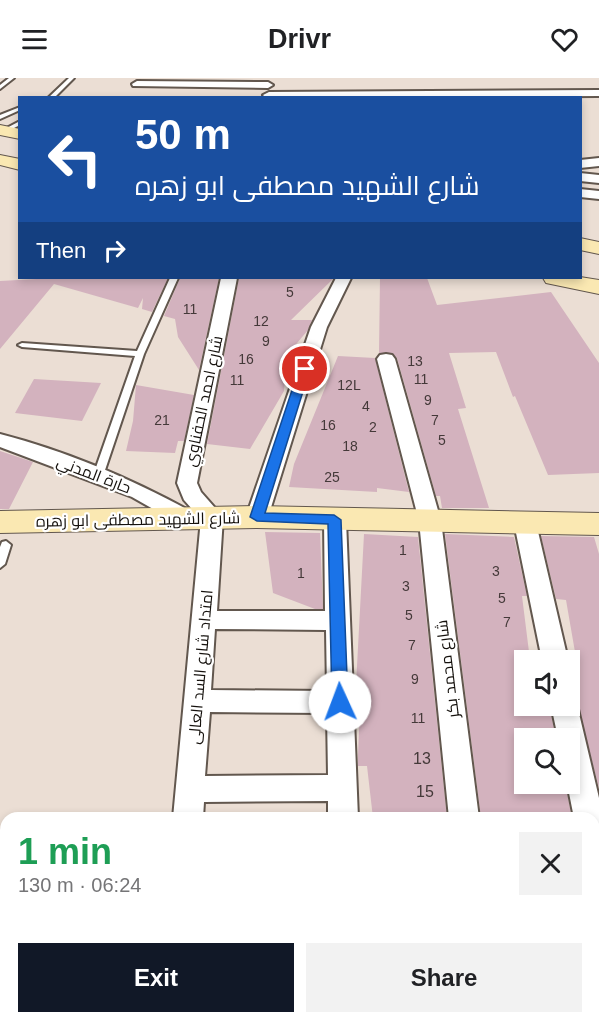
<!DOCTYPE html>
<meta charset="utf-8">
<style>
body{margin:0;font-family:Helvetica,Cairo,sans-serif;background:#f2f2f2;color:#202124;height:100vh;display:flex;flex-direction:column;font-size:22px;white-space:nowrap}
*{box-sizing:border-box;margin:0}
p{font-size:20px;color:#757577}
.icon{flex:none;width:33px;height:33px;fill:none;stroke:currentColor;stroke-width:2;stroke-linecap:round;stroke-linejoin:round}
.map{position:relative;flex:1;overflow:hidden}
.drawer{position:absolute;left:0px;top:734px;width:600px;height:212px;display:flex;flex-direction:column;background:#fff;border-radius:18px 18px 0 0;box-shadow:0 3px 9px #0003}
.drawer>*{flex:none}
.banner{position:absolute;left:18px;top:18px;width:564px;height:183px;border-radius:0px;box-shadow:0 3px 9px #0003;background:#1a4fa0;color:#fff;overflow:hidden}
.fabs{position:absolute;left:514px;top:572px;display:grid;gap:12px}
.fabs a{display:grid;place-items:center;width:66px;height:66px;border-radius:0px;background:#fff;box-shadow:0 3px 9px #0003;font-size:30px}
.pin{position:absolute;display:grid;place-items:center;width:51px;height:51px;color:#fff;margin:-26px;border:3px solid #fff;border-radius:50%;box-shadow:0 2px 6px #0007}
.me{position:absolute;width:66px;margin:-33px;rotate:358deg;stroke-linejoin:round;filter:drop-shadow(0 0 4px #0008)}
.turn{display:flex;align-items:center;gap:21px;height:126px;padding:0 18px;font-size:27px}
.turn .icon{width:78px;height:78px;stroke-width:2.5}
.turn b{display:block;font-size:42px;line-height:51px}
.then{display:flex;align-items:center;height:57px;padding:0 18px;background:#0003;gap:12px;font-size:22px}
.round{display:grid;place-items:center;flex:none;width:63px;height:63px;border-radius:0px;background:#f2f2f2}
.overview{display:flex;align-items:center;justify-content:space-between;height:102px;padding:0 18px}
h1{font-size:36px;font-weight:800;line-height:45px;color:#1e9e55}
.cta{display:flex;gap:12px;margin-top:auto;padding:12px 18px}
.cta a{flex:1;height:69px;border-radius:0px;background:#111827;color:#fff;font-size:24px;font-weight:800;line-height:69px;text-align:center}
.cta a+a{background:#f2f2f2;color:#202124}
header{display:flex;justify-content:space-between;align-items:center;height:78px;padding:0 18px;background:#fff;font-size:27px;font-weight:800}
.map>svg:first-child{display:block}
</style>
<header><svg class="icon" aria-label="menu" viewBox="0 0 24 24"><path d="M4 6h16M4 12h16M4 18h16"/></svg>Drivr<svg class="icon" aria-label="heart" viewBox="0 0 24 24"><path d="M12 20l-8-8c-3-5 5-10 8-4 3-6 11-1 8 4z"/></svg></header>
<div class="map">
<svg width="599" height="944" viewBox="0 0 599 944">
<rect width="100%" height="100%" fill="#ebded4"/>
<!-- building -->
<path fill="#d3b2be" d="M55,200H168L152,234L142,231L143,220L138,230L54,206L0,271V203Z
M180,200H219L199,292L178,259L175,241L164,238Z
M239,200H334L291,242H312L308,252L287,277L284,313L250,371L207,366Z
M380,200H427L437,227L551,214L599,285V395L548,397L515,318L513,319L496,274L449,275L466,330L458,331L489,430H442L440,418H436L397,280L392,275H379Z
M338,278L375,280L409,414L377,410V414L289,409L294,386Z
M34,301L101,305L82,343L15,335Z
M136,307L194,317L184,363H178L175,375L126,373L133,343Z
M0,373L33,384L9,431H0Z
M265,454L320,455L323,531H315L273,515Z
M364,456L418,459L447,740H373L367,688H358V677L361,607H356Z
M445,456L514,459L527,518H522L530,582H525V627H549L556,660H525V705H565L572,740H481Z
M541,458L594,459L599,476V710L575,619L570,573L575,574L566,522L556,521Z"/>
<g fill="none" stroke-linecap="round" stroke-linejoin="round">
<defs>
<path id="lane" d="M9,0H14L0,11V7Z
M69,0H74L54,20H48Z
M20,29V32L0,41V37Z
M20,43V47L6,54L1,53Z
M170,200H178L144,276L103,398L101,400H95L93,398L135,278L22,269L18,267L22,265L137,273Z
M6,463L11,467L5,486L0,490V469L2,464Z"/>
<path id="street" d="M137,3L268,4L273,7L268,10L133,8L132,6Z
M599,12V18L266,20L263,17L269,14Z
M599,80V88L580,90V82Z
M580,95L599,97V105L580,103Z
M580,111L599,113V121L580,119Z
M221,200H237L197,405L201,414L223,439L217,533H325L324,442L327,437L335,434L343,437L346,442L358,740H328V723L204,724L203,740H173L201,441L184,422L177,405ZM215,551L326,552L327,613L211,612ZM210,634L327,635L328,697L205,698Z
M336,200H351L327,249L268,439L265,444L257,447L249,444L246,439L311,249Z
M386,276L392,277L395,281L441,443L479,740H449L419,443L377,281L380,277Z
M0,356C66,373 132,401 192,434L195,439L192,444L184,447L176,444L132,419L0,369Z
M525,437L533,440L536,445L568,582H542L514,445L517,440Z
M570,618L573,619L577,627L599,720V801L594,799V740H574L567,705H570V660H558L551,627H570Z
M154,939H188V944H154Z
M333,939H367V944H333Z
M471,939H505V944H471Z"/>
<path id="secondary" d="M0,47L20,51V61L0,57Z
M0,77L20,81V92L0,87Z
M580,160L599,164V176L580,172Z
M580,199L599,202V216L546,205L543,200Z
M257,428L599,435V457L257,450L0,455V433Z"/>
</defs>
<!-- lane casing -->
<use href="#lane" stroke="#62574e" stroke-width="4"/>
<!-- street casing -->
<use href="#street" stroke="#62574e" stroke-width="4"/>
<!-- secondary casing -->
<use href="#secondary" stroke="#62574e" stroke-width="2"/>
<!-- lane -->
<use href="#lane" fill="#fff" fill-rule="evenodd"/>
<!-- street -->
<use href="#street" fill="#fff" fill-rule="evenodd"/>
<!-- secondary -->
<use href="#secondary" fill="#fae8b2" fill-rule="evenodd"/>
</g>
<!-- route -->
<path fill="#1a73e8" stroke="#114b97" stroke-width="1.5" d="M305,288L310,291L265,435L334,437L341,442L348,624L346,629L340,631L335,629L332,624L328,446L257,443L250,439L299,291Z"/>
<g text-anchor="middle" stroke-width="4.5" stroke-linejoin="round" paint-order="stroke">
<!-- number labels -->
<g font-size="14" fill="#443939">
<text x="290" y="219">5</text>
<text x="190" y="236">11</text>
<text x="261" y="248">12</text>
<text x="266" y="268">9</text>
<text x="246" y="286">16</text>
<text x="415" y="288">13</text>
<text x="421" y="306">11</text>
<text x="237" y="307">11</text>
<text x="349" y="312">12L</text>
<text x="428" y="327">9</text>
<text x="366" y="333">4</text>
<text x="162" y="347">21</text>
<text x="435" y="347">7</text>
<text x="328" y="352">16</text>
<text x="373" y="354">2</text>
<text x="442" y="367">5</text>
<text x="350" y="373">18</text>
<text x="332" y="404">25</text>
<text x="403" y="477">1</text>
<text x="496" y="498">3</text>
<text x="301" y="500">1</text>
<text x="406" y="513">3</text>
<text x="502" y="525">5</text>
<text x="409" y="542">5</text>
<text x="507" y="549">7</text>
<text x="412" y="572">7</text>
<text x="415" y="606">9</text>
<text x="418" y="645">11</text>
</g>
<!-- street labels -->
<g font-size="16" fill="#15110d" stroke="#fff">
<text transform="translate(203 323) rotate(-78)" y="6">شارع احمد الحفناوي</text>
<text transform="translate(94 396) rotate(21)" y="6">حارة المدني</text>
<text transform="translate(138 441) rotate(-1)" y="6">شارع الشهيد مصطفى ابو زهره</text>
<text transform="translate(200 589) rotate(-85)" y="6">امتداد شارع السد العالى</text>
<text transform="translate(447 591) rotate(-97)" y="6">شارع محمد بكر</text>
</g>
<!-- near-number labels -->
<g font-size="16" fill="#443939">
<text x="422" y="686">13</text>
<text x="425" y="719">15</text>
</g>
</g>
</svg>
<div class="fabs">
<a><svg class="icon" aria-label="sound" viewBox="0 0 24 24"><path d="M4 9h4l5-4v14l-5-4H4zM17 9q2 3 0 6"/></svg></a>
<a><svg class="icon" aria-label="search" viewBox="0 0 24 24"><circle cx="10" cy="10" r="6"/><path d="M15 15l6 6"/></svg></a>
</div>
<div class="pin" style="left:305px;top:291px;background:#d93025"><svg class="icon" aria-label="arrive" viewBox="0 0 24 24"><path d="M6 21V4h12l-3 4 3 4H6"/></svg></div>
<svg class="me" style="left:340px;top:624px" viewBox="-20 -20 40 40"><circle r="19" fill="#fff"/><path d="M0-13L10 11 0 6-10 11z" fill="#1a73e8"/></svg>
<div class="banner">
<div class="turn"><svg class="icon" aria-label="left" viewBox="0 0 24 24"><path d="M17 20v-9H6M10 6l-5 5 5 5"/></svg><div><b>50 m</b>شارع الشهيد مصطفى ابو زهره</div></div>
<div class="then">Then<svg class="icon" aria-label="right" viewBox="0 0 24 24"><path d="M7 20v-9h11M14 6l5 5-5 5"/></svg></div>
</div>
<section class="drawer">
<div class="overview"><div><h1>1 min</h1><p>130 m · 06:24</p></div><a class="round"><svg class="icon" aria-label="close" viewBox="0 0 24 24"><path d="M6 6l12 12M18 6L6 18"/></svg></a></div>
<div class="cta"><a>Exit</a><a>Share</a></div>
</section>
</div>
